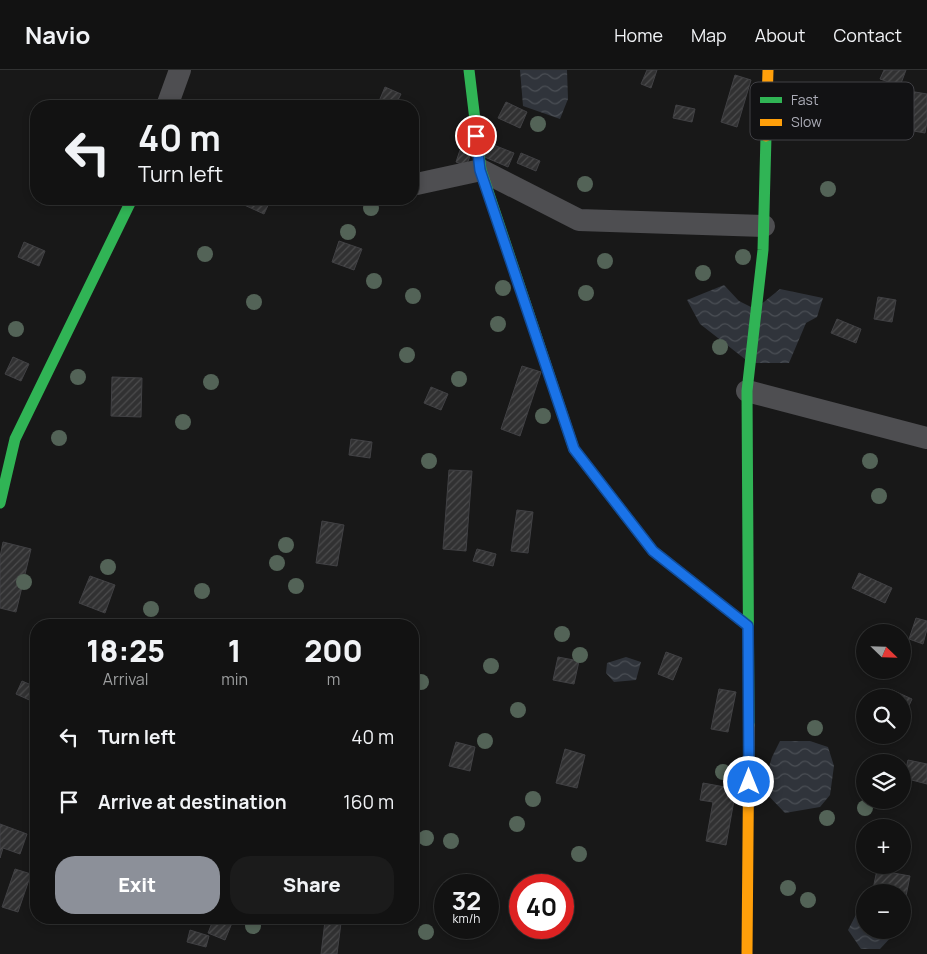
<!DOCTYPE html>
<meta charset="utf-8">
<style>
body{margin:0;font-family:Manrope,sans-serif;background:#1b1b1b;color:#f1f3f6;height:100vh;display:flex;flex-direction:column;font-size:19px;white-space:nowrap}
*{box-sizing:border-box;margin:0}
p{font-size:16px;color:#9c9e9f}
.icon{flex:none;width:28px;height:28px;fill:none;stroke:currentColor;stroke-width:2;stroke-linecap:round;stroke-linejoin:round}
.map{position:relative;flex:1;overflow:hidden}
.panel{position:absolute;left:30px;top:549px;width:389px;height:305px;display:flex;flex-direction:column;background:#121212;border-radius:20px;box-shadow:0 2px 8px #0003,0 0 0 1px #313232}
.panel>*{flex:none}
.top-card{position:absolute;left:30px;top:30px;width:389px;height:105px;border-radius:20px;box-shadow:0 2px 8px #0003,0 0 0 1px #313232;background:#121212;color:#f1f3f6;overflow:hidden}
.needle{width:32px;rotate:113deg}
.buttons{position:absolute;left:856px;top:554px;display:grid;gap:10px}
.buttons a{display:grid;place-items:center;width:55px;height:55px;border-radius:50%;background:#121212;box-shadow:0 2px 8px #0003,0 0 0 1px #313232;font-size:25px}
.speed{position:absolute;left:434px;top:804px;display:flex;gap:10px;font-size:25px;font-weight:700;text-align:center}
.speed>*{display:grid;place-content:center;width:65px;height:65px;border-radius:50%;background:#121212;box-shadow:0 2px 8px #0003,0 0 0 1px #313232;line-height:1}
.speed small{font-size:12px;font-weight:400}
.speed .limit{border:8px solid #d22;background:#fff;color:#111}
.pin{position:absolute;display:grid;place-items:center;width:42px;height:42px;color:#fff;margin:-21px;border:2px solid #fff;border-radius:50%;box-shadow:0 1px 5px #0007}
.me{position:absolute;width:55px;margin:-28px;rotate:0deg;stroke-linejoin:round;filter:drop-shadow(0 0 4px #0008)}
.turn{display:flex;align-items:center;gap:18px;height:105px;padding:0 25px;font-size:22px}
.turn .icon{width:65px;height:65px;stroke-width:2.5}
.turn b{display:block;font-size:35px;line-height:42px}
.eta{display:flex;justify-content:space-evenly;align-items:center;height:85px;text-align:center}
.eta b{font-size:30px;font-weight:800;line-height:35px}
.cta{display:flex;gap:10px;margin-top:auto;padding:10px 25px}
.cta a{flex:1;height:58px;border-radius:20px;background:#8c9099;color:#fff;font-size:20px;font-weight:800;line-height:58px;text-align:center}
.cta a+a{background:#1b1b1b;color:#f1f3f6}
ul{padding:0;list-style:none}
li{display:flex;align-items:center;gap:15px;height:65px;padding:0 25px}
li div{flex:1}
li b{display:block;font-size:19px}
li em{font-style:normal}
header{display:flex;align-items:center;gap:30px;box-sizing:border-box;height:70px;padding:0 25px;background:#121212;border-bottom:1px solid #313232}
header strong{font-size:24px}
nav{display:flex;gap:28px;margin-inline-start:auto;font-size:18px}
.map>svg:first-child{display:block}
</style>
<header>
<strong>Navio</strong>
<nav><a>Home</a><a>Map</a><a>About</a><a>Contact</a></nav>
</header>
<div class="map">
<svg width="927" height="884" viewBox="0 0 927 884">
<defs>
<pattern id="water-waves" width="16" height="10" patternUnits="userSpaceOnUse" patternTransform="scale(1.25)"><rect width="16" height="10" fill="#30343b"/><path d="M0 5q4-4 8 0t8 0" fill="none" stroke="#4b4f55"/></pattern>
<pattern id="building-hatch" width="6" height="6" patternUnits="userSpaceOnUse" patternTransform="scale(1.25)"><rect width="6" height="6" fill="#313132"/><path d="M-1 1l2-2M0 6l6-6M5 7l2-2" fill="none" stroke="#4c4c4d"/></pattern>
</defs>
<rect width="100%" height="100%" fill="#181818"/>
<!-- water -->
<path fill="url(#water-waves)" d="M520,0H567L568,29L560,49L523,36Z
M724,215L739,231L755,239L780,219L823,228L817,247L806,253L789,293H750L700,254L687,230Z
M626,587L641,592L636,610L614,612L606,603L607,593Z
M780,671H810L828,677L834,696L830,725L820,737L785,743L762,719L772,687Z
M860,837L865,838V860H893L894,864L880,879H861L848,860Z"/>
<!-- building -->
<path fill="url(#building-hatch)" stroke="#414144" d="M647,0H657L651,18L641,14Z
M884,0H906L900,16L880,9Z
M735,5L751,10L737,57L721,52Z
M385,17L401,24L395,36H377Z
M909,21L927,24V52L925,63L902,59Z
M506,32L527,42L520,58L498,48Z
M676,35L695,39L692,52L673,48Z
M486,72L514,83L508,97L480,85Z
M460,80L471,84L466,96L456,92Z
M521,83L540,91L536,101L517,93Z
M244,129H271L264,144L242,134Z
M339,171L362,179L354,200L332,192Z
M24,172L45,181L39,196L18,187Z
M878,227L896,230L892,252L874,249Z
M837,249L861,259L856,273L831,263Z
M13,287L29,294L21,311L5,304Z
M522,296L541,302L520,366L501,359Z
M112,307L142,308L141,347L111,346Z
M431,317L448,324L441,340L424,333Z
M351,369L372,372L370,388L349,385Z
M449,400L472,401L466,481L443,479Z
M517,440L533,442L528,483L511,481Z
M322,451L344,455L337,496L316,493Z
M3,472L31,479L16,542L0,538V487Z
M477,479L496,484L493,496L473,491Z
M859,503L892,518L885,533L852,518Z
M90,506L115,515L105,543L79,533Z
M916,548L927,551V559L923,574L909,569Z
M666,582L682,588L673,610L658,604Z
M558,587L579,591L574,614L553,610Z
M22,611L36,617V633L16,624Z
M719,619L736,622L728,662L711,659Z
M892,620L912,629L902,651V628H889Z
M882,665H897L895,670Z
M456,672L475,677L470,701L449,696Z
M565,679L585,685L577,718L556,713Z
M908,690L927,694V714L904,708Z
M703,713L736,719L726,775L706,771L713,732L700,730Z
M0,754L27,764L20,784L3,778L0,788Z
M15,799L31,804L18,842L2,837Z
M877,800L910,806L906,826L902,825V822H890L873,819Z
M214,848H234L225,870L208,863Z
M325,851L341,853L337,884H321Z
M190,860L209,866L206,877L187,872Z"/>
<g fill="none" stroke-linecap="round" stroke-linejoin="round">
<!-- street -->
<path stroke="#4e4e51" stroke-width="22" d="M167,36L180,0
M412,115L481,100L579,150L764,156
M747,321L927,368"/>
<!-- fast -->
<path stroke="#30b455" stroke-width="11" d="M469,0L481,100L574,379L653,481L748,556
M0,433L15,369L132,129
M749,655L747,321L763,180L766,66"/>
<!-- slow -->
<path stroke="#ff9f0a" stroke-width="11" d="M766,66L768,0
M747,884L749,655"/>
</g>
<!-- trees -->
<g fill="#536357">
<circle cx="538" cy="54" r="8"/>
<circle cx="585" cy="114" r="8"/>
<circle cx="828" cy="119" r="8"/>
<circle cx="371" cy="138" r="8"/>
<circle cx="348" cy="162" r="8"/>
<circle cx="205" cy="184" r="8"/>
<circle cx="743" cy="187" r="8"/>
<circle cx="605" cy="191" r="8"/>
<circle cx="703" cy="203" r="8"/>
<circle cx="374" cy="211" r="8"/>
<circle cx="503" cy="218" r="8"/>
<circle cx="586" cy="223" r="8"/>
<circle cx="413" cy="226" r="8"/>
<circle cx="254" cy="232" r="8"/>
<circle cx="498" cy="254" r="8"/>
<circle cx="16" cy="259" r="8"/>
<circle cx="720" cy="277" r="8"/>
<circle cx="407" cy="285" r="8"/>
<circle cx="78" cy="307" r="8"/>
<circle cx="459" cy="309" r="8"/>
<circle cx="211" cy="312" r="8"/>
<circle cx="543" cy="346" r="8"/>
<circle cx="183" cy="352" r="8"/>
<circle cx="59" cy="368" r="8"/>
<circle cx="429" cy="391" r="8"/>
<circle cx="870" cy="391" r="8"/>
<circle cx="879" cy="426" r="8"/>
<circle cx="286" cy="475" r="8"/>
<circle cx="277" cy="493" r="8"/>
<circle cx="108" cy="497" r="8"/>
<circle cx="24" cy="512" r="8"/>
<circle cx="296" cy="516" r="8"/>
<circle cx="202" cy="521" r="8"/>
<circle cx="151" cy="539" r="8"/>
<circle cx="562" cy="564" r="8"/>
<circle cx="580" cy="585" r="8"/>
<circle cx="491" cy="596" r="8"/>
<circle cx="421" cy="612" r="8"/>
<circle cx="518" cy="640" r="8"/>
<circle cx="815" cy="658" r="8"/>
<circle cx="485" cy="671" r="8"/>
<circle cx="723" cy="702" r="8"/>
<circle cx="533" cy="729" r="8"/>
<circle cx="865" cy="738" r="8"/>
<circle cx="827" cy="748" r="8"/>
<circle cx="517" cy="754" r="8"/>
<circle cx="426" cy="768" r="8"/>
<circle cx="451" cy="771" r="8"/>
<circle cx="579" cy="784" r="8"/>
<circle cx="788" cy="818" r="8"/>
<circle cx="808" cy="830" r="8"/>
<circle cx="253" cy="856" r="8"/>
<circle cx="426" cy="862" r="8"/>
</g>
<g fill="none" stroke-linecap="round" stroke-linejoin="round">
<defs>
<path id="route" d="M476,66L480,100L574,379L653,481L748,556L749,712"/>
</defs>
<!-- route casing -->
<use href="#route" stroke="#114b97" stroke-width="12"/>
<!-- route -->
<use href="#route" stroke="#1a73e8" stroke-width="9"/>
</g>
<!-- legend -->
<rect x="750" y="12" width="164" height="58" rx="8" fill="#121214" stroke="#404045" stroke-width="1"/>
<rect x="760" y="27" width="22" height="6" fill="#30b455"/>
<rect x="760" y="49" width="22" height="7" fill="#ff9f0a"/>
<g font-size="14" fill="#abacb7">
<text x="791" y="35">Fast</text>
<text x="791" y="57">Slow</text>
</g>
</svg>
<div class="buttons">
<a><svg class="needle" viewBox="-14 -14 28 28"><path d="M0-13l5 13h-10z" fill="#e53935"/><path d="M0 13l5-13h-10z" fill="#9c9e9f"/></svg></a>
<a><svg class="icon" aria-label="search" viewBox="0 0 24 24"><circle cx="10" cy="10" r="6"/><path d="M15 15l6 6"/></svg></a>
<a><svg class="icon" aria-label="layers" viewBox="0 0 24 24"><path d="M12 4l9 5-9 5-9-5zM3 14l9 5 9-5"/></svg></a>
<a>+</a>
<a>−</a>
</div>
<div class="speed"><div>32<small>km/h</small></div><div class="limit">40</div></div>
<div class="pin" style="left:476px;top:66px;background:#d93025"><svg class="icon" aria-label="arrive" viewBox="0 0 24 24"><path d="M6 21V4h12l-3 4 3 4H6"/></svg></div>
<svg class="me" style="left:749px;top:712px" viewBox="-20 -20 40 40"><circle r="17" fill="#1a73e8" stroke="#fff" stroke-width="3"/><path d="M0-11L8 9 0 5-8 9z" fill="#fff"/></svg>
<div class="top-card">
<div class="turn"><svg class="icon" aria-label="left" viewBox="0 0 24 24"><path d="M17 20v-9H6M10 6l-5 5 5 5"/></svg><div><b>40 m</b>Turn left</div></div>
</div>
<section class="panel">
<div class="eta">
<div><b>18:25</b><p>Arrival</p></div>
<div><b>1</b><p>min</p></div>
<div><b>200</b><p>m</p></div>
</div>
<ul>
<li><svg class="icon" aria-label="left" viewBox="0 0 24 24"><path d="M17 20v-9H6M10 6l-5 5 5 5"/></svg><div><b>Turn left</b></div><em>40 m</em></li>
<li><svg class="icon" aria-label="arrive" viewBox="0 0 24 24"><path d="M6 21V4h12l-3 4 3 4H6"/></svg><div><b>Arrive at destination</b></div><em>160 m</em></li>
</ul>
<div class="cta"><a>Exit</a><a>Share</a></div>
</section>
</div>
